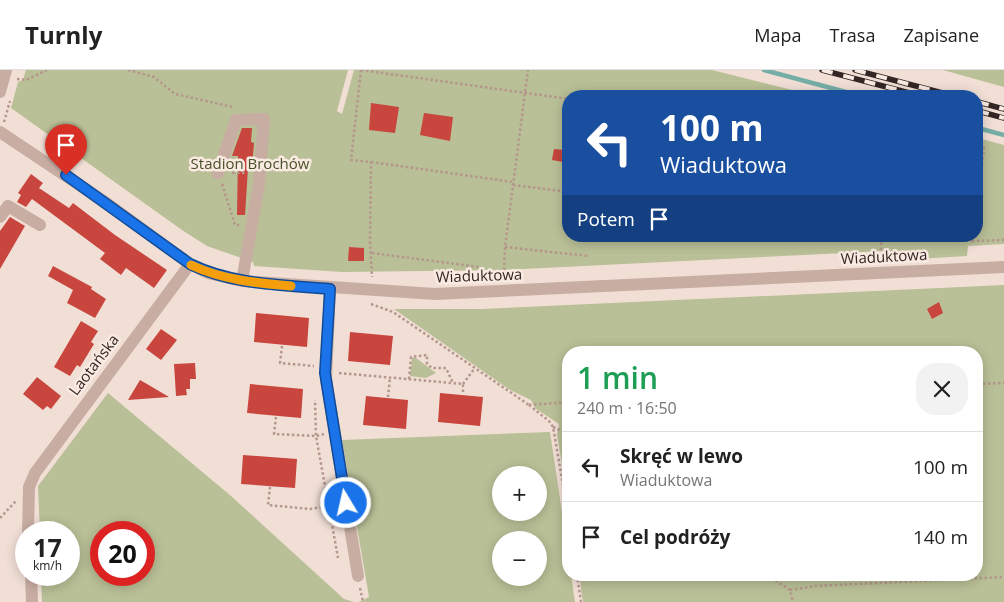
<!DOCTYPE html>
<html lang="pl">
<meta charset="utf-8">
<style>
body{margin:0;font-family:"Open Sans",sans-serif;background:#f2f2f2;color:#222;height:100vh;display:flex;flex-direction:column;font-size:19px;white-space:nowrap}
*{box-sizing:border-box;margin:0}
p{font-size:16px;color:#767676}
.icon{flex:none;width:28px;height:28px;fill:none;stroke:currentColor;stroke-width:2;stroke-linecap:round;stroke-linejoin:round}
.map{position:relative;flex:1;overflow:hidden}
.side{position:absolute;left:562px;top:276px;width:421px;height:235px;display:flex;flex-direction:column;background:#fff;border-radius:20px;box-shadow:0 2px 12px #0003}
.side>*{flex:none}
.banner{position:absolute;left:562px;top:20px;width:421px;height:152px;border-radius:20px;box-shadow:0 2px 12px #0003;background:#1a4fa0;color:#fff;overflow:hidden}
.controls{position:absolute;left:492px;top:396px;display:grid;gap:10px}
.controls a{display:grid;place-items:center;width:55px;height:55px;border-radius:50%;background:#fff;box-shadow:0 2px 12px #0003;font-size:25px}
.speed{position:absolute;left:15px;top:451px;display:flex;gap:10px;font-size:25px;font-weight:700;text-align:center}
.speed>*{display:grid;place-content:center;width:65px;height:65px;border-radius:50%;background:#fff;box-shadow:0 2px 12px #0003;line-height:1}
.speed small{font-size:12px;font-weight:400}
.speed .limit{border:8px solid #d22;background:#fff;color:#111}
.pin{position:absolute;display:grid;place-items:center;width:42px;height:42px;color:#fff;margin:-51px -21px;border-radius:50% 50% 50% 0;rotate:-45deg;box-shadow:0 0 5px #0007}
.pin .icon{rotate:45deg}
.me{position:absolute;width:55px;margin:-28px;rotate:351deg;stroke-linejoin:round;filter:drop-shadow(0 0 4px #0008)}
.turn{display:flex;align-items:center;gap:18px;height:105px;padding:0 15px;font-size:22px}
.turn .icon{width:65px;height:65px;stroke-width:2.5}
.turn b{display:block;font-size:35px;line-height:42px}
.then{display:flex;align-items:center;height:48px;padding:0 15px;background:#0003;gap:10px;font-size:19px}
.round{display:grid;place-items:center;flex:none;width:52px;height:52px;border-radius:20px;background:#f2f2f2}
.headline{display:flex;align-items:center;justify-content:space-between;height:85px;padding:0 15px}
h1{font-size:30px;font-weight:600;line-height:38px;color:#1e9e55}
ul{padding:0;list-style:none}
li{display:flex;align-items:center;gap:15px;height:70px;padding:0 15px;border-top:1px solid #e0e0e0}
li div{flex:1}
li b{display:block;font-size:19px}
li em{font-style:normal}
header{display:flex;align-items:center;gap:30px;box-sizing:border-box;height:70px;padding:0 25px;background:#fff;border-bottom:1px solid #e0e0e0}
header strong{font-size:24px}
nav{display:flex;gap:28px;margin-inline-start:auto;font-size:18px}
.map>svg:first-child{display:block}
</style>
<header>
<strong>Turnly</strong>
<nav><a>Mapa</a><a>Trasa</a><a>Zapisane</a></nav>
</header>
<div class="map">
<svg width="1004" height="532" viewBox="0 0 1004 532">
<rect width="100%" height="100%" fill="#f1dfd6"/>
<!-- green -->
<path fill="#b9bf96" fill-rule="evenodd" d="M26,0H348L337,41L342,44L354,0H712L816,26H569V166H978V68L1004,75V174L968,176L967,186L884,191L883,181L504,200L342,202L254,196L253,192L207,176L182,160L11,38L18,12L23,10Z
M943,0H1004V17Z
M1004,215V532H583L579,505H978V282H569V434L557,365L559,354L535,338L531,330L510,320L394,239H482Z
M412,288H416L436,303L426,308L410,306Z
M108,323L231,426L344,529L354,532H42L41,505H69V462H40L38,416ZM101,462H144V505H101Z
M550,362L569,489V505H571L575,532H359L369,527L342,370ZM501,405H539V442H501ZM501,470H539V508H501Z"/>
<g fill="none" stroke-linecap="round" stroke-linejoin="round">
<!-- stream -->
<path stroke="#75aea6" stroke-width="4.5" d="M764,0L861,26
M978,58L1004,65"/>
</g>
<!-- building -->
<path fill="#c8463d" d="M371,33L399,37L395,63L369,60Z
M424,43L453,47L450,71L420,65Z
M242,58H252L251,72L254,73L252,98H248L245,145H237L238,86H232Z
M554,79L565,80L563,92L552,90Z
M31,104L43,113L39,118L69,138L73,133L115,165L167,200L154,218L126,198L121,205L100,189L105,183L32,129L26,137L17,132L21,125L18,123Z
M10,147L25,156L0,199V161Z
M349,177L364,178V191H348Z
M53,196L92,217L91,219L106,229L95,248L67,233L73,220L48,206Z
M939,232L943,243L932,249L927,239Z
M256,243L309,248L307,277L254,272Z
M81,251L98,261L91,272L94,274L80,297L77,295L70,306L54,297Z
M161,259L177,270L161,290L146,279Z
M350,262L393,266L390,295L348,291Z
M195,293L196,309H190V319H186L187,325L176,326L174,294Z
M37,307L61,326L51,339L47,336L43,340L23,324Z
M140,310L147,314L169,327L128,330Z
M250,314L303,319L301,348L247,343Z
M440,323L483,327L480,356L438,352Z
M366,326L408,330L406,359L363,355Z
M243,385L297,389L295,418L241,414Z"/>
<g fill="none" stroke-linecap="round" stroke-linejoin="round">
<!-- path -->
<path stroke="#b4968c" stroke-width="2.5" stroke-dasharray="2.5 2.5" stroke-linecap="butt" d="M128,0L154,7L175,24L233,37
M361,0L351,90L371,92L370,172L372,207
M361,0L569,29
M17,9L26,10L47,0
M4,52L10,31
M978,77L984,78L978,130
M371,92L513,112
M232,103H246
M222,114L235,155H239
M513,115L569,122
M931,166L972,171
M973,166L972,171L1004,170
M505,177L588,186
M372,183L479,197
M881,190V166
M504,200L505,177L528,0
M371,234L393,242L529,335
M282,276L280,293L314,296
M339,303L463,314V324
M409,309L411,287L427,285V294L432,298H446L453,313
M463,314L474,299
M978,314L1004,313
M388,327L390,307
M529,335L549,351L553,357L569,449
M529,335L569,332
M276,347L274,364L316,366L315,330
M553,357L569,364
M324,364L316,366L338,488
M270,417L268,435L310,439L328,436
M0,448L16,431
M577,505L581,532
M767,505L790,520L793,532
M360,518L363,532
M790,520L815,516L1004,507"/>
<!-- minor -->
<path stroke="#c8ada2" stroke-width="12" d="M0,22L6,0
M0,62L108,134L190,194L208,203L242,211L435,224L1004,197
M218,103L236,50L264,49L259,114L242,211
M0,147L8,136L40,155
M330,219L326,309L358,506
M28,462L29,417L35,403L190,194
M31,505L32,532"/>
<defs>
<path id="rail" d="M822,0L921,26
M855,0L954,26
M978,32L1004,39
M978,41L1004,48"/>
</defs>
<!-- rail casing -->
<use href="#rail" stroke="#332624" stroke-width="5.5"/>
<!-- rail -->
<use href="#rail" stroke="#f9eae2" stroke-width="4" stroke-dasharray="11" stroke-linecap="butt"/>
</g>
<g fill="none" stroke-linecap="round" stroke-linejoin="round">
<defs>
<path id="route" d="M66,105L190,194C233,215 282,215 330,219L325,303L346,433"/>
</defs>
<!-- route casing -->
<use href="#route" stroke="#114b97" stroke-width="12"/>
<!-- route -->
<use href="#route" stroke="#1a73e8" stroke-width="9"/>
<!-- slow -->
<path stroke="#f59e0b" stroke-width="9" d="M191,195C223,210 256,213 291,216"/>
</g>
<g text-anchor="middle" stroke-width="5" stroke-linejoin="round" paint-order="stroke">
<!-- park labels -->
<g font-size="15" fill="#495128" stroke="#f9eae2">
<text x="250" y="99">Stadion Brochów</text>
</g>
<!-- street labels -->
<g font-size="15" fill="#332624" stroke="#f9eae2">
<text transform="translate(884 187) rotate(-3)" y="5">Wiaduktowa</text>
<text transform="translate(479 206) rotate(-2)" y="5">Wiaduktowa</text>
<text transform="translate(94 295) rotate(-53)" y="5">Laotańska</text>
</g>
</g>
</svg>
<div class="controls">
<a>+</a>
<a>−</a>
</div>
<div class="speed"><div>17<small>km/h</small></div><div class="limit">20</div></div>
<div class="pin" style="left:66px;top:105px;background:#d93025"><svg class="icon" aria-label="arrive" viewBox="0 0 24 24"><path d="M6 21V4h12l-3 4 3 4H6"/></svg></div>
<svg class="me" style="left:346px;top:433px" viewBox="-20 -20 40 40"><circle r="17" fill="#1a73e8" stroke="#fff" stroke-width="3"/><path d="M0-11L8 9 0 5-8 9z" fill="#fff"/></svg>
<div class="banner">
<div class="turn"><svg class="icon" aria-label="left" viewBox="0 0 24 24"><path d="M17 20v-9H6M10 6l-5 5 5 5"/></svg><div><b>100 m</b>Wiaduktowa</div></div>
<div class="then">Potem<svg class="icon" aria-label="arrive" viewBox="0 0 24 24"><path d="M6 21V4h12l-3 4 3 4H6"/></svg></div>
</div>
<section class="side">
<div class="headline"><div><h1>1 min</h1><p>240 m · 16:50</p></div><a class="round"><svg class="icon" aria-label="close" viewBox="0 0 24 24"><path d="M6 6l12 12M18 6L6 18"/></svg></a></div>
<ul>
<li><svg class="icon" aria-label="left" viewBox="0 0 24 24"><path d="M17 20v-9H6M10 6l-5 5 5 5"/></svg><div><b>Skręć w lewo</b><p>Wiaduktowa</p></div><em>100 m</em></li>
<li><svg class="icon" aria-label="arrive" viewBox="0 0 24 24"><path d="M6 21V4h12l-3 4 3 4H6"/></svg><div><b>Cel podróży</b></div><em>140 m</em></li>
</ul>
</section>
</div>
